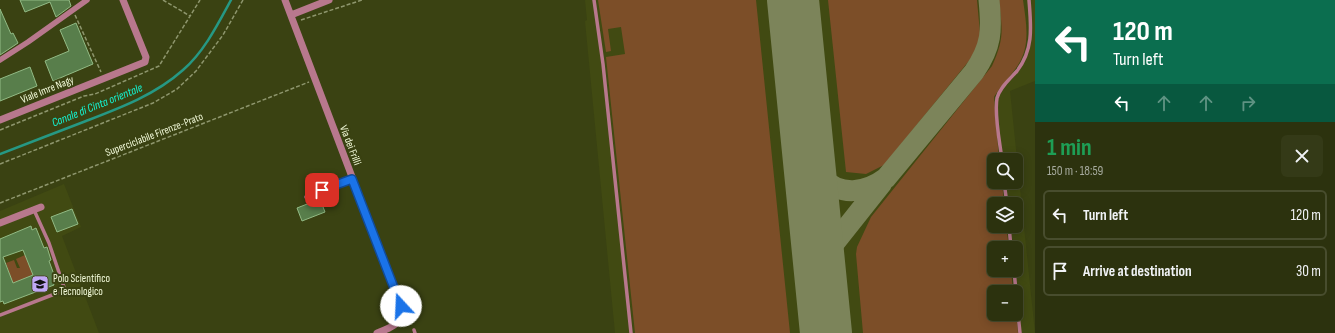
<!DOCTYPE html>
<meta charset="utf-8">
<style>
body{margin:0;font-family:"Sofia Sans Condensed",sans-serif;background:#343a17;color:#f1f3f6;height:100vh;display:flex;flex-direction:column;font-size:15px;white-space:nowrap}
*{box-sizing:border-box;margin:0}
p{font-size:13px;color:#a6aa9e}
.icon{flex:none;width:22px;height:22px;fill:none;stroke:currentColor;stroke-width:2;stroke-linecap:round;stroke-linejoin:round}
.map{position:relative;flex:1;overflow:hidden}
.side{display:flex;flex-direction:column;background:#2c320e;width:300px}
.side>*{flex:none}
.hud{background:#0b6e4f;color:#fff;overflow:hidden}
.tools{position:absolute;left:987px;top:153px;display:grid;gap:8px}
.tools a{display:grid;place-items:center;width:36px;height:36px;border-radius:6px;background:#2c320e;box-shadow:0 2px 10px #0003,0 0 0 1px #484d2e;font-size:20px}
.pin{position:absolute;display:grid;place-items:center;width:34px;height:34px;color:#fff;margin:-17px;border-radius:8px;box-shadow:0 2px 6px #0006}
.me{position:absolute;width:44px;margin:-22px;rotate:340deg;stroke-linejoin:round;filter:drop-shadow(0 0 3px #0008)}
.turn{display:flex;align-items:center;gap:14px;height:84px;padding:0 12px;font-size:18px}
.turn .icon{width:52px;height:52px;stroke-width:2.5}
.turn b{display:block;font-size:28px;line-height:34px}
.lanes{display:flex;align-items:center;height:38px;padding:0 12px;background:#0003;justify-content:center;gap:20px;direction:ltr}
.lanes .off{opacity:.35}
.round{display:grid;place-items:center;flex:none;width:42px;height:42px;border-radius:6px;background:#343a17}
.summary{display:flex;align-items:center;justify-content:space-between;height:68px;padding:0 12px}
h1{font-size:24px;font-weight:700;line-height:30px;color:#1e9e55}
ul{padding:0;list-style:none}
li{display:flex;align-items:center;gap:12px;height:50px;margin:0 8px 6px;padding:0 4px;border:2px solid #484d2e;border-radius:6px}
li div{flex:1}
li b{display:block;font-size:15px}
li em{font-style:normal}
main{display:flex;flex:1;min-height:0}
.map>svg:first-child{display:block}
</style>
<main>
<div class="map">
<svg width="1035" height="333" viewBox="0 0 1035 333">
<rect width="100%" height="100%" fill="#3a4212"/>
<!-- built -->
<path fill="#414a12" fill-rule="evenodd" d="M585,0H1035V81L1010,91L1035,333H615L585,21L587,20ZM994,160H1016V182H994ZM994,204H1016V226H994ZM994,248H1016V270H994ZM994,292H1016V314H994Z
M64,184L81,227L62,236L99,333H0V211Z"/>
<!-- green -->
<path fill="#7c4e28" d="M598,0H756L790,333H635L606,57L625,54L621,27L608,29L611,51L606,52Z
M828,0H977L980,33L977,51L884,165L866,174L846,172Z
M999,0H1023C1026,22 1031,45 1018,65C1011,76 1001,85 994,97L999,160H994V182H1002L1004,204H994V226H1006L1009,248H994V270H1011L1013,292H994V314H1016L1018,333H863L856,254L857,247L871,217L992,66C1005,37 1002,30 999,0Z
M25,255L31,270L39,267L41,272L5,286L3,282L11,278L6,263L14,260L17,268H20L16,259Z"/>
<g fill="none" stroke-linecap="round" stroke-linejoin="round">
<!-- stream -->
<path stroke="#269884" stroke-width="2.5" d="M0,154C29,143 57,132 86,121C120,108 155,95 183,70C204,52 218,24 231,0"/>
<!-- taxiway -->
<path stroke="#7c845a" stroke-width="21" d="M809,158C813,164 816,172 821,177C840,197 866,193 886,178L974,72C992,46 992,30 989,0
M824,305V269L832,246L882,183"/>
<!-- runway -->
<path stroke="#7c845a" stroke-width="52" d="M793,0L826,333"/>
</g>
<!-- building -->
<path fill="#587e4b" stroke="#92bb85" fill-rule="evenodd" d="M20,0H69L71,6L56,17L50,2L25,12Z
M0,9L11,34L13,33L18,43L0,55Z
M76,23L93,64L53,81L45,61L69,51L60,30Z
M30,67L37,86L0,101V79Z
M320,199L325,212L302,221L297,208Z
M72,209L78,224L57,232L51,217Z
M31,226L32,230L36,228L44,248L47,247L51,260L49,261L56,280L53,282L54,285L4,304L3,301L0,302V239ZM23,250L33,275L13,283L3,257Z"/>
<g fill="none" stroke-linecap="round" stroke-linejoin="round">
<!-- path -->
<path stroke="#8e966d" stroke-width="1.5" stroke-dasharray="4 2" stroke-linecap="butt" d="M163,0L190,16
M75,15L101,72
M301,20L362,0
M0,130L84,96L95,94L159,66L200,0
M0,164L153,103L177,89L196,71L223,35L243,0
M0,203L309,82"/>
<!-- service -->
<path stroke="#b8788d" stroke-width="3.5" d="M594,0L603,64L631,333
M1002,160C1000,143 994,115 997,98C1000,87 1010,79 1017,71C1034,49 1031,26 1029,0
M1004,182L1007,204
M306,197L352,179
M1009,226L1011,248
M1014,270L1016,292
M1016,294L1020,333
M0,315L65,290L49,243L34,210
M414,330L415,333"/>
<!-- pedestrian -->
<path stroke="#b8788d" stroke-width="5.5" d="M0,60L28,42L87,0"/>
<!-- minor -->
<path stroke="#b8788d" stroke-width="7" d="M285,0L401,306C404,323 391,328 377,333
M291,15L329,0
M0,120L145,62L146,57L123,0
M0,223L41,207"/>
</g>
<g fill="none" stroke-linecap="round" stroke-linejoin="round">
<defs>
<path id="route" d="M322,190L352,179L401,306"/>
</defs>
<!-- route casing -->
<use href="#route" stroke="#114b97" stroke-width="10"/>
<!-- route -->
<use href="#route" stroke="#1a73e8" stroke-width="7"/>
</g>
<!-- icons -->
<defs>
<symbol id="university-square" viewBox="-11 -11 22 22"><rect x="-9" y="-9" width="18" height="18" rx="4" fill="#c0a8f4" stroke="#3a4212"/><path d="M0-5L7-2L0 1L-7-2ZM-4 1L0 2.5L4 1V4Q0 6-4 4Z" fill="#111"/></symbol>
</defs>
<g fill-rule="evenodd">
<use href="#university-square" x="30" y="274" width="20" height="20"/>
</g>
<g text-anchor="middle" stroke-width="4" stroke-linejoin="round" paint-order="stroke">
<!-- street labels -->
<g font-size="11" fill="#f0f8d7" stroke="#3a4212">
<text transform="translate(47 89) rotate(-22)" y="4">Viale Imre Nagy</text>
<text transform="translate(154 134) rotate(-21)" y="4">Superciclabile Firenze-Prato</text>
<text transform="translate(351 145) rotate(69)" y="4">Via dei Frilli</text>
</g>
<!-- poi labels -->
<g font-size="11" fill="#f0f8d7" stroke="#3a4212" text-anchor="start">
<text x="53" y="282">Polo Scientifico<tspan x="53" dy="13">e Tecnologico</tspan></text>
</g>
<!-- water labels -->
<g font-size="12" font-style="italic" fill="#14f6d5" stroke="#3a4212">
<text transform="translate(97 105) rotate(-22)" y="4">Canale di Cinta orientale</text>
</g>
</g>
</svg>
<div class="tools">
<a><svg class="icon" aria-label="search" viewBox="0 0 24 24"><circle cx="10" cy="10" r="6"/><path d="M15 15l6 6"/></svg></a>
<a><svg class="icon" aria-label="layers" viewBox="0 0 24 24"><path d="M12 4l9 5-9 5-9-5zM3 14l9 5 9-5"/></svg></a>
<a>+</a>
<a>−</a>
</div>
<div class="pin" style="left:322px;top:190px;background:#d93025"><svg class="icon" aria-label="arrive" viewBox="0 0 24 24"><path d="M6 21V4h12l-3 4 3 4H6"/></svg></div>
<svg class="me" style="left:401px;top:306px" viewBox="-20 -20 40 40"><circle r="19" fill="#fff"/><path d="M0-13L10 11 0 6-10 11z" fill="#1a73e8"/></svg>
</div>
<section class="side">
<div class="hud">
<div class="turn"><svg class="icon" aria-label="left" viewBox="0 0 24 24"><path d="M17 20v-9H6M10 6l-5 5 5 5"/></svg><div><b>120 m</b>Turn left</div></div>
<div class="lanes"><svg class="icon" aria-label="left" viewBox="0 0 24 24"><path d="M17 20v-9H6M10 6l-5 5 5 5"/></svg><svg class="icon off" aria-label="ahead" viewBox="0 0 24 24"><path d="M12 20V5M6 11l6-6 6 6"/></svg><svg class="icon off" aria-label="ahead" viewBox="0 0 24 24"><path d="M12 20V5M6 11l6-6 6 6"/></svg><svg class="icon off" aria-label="right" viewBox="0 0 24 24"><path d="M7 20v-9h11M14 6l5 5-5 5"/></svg></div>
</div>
<div class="summary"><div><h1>1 min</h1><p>150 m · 18:59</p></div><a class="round"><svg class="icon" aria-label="close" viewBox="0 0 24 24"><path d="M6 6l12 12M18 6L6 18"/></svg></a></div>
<ul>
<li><svg class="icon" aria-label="left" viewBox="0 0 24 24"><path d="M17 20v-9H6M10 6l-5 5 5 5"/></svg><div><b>Turn left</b></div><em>120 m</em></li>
<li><svg class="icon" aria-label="arrive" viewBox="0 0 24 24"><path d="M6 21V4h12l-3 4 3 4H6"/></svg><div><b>Arrive at destination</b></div><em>30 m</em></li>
</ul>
</section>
</main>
